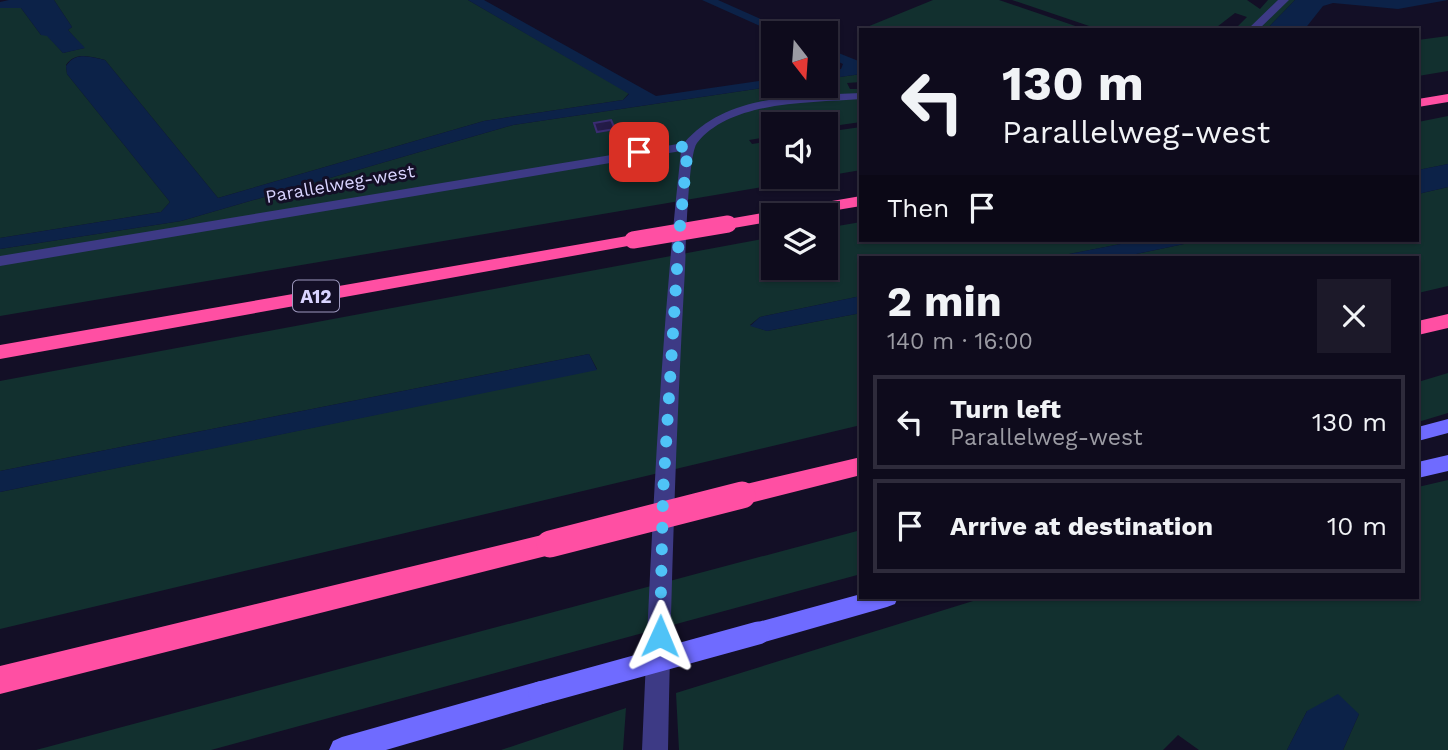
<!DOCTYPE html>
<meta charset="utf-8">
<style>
body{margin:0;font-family:"Work Sans",sans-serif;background:#1c1929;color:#f1f3f6;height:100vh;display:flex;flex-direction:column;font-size:26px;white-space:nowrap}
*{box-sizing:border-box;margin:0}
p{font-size:23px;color:#9b9ba3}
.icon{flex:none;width:38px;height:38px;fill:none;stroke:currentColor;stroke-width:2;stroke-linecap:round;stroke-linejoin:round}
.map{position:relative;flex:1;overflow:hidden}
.side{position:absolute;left:859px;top:256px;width:560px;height:343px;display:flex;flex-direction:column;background:#0e0b1c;border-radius:0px;box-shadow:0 2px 5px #0004,0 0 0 2px #2e2b3b}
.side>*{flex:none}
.top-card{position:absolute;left:859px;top:28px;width:560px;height:214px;border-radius:0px;box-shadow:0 2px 5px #0004,0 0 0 2px #2e2b3b;background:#0e0b1c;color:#f1f3f6;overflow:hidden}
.needle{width:46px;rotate:163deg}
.tools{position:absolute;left:761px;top:21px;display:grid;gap:14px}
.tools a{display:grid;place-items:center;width:77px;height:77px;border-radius:0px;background:#0e0b1c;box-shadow:0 2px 5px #0004,0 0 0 2px #2e2b3b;font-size:35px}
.pin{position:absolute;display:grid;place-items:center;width:60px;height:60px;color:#fff;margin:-30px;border-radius:14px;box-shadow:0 4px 10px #0006}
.me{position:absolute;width:77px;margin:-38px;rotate:1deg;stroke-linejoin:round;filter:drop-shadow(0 0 5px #0008)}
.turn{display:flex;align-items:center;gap:24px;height:147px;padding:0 28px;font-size:32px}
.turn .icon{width:91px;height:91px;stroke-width:2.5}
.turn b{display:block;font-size:49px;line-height:60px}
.then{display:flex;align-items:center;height:66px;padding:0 28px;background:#0003;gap:14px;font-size:26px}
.round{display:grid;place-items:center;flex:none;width:74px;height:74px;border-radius:0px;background:#1c1929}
.overview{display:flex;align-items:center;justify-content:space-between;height:119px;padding:0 28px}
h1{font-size:42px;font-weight:700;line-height:52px}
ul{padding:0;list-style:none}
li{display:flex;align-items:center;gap:21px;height:94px;margin:0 14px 10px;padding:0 14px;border:4px solid #2e2b3b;border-radius:0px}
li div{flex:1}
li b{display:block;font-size:26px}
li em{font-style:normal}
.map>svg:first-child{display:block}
</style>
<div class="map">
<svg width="1448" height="750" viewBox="0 0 1448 750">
<rect width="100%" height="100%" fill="#130f26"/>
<!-- green -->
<path fill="#12302f" d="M54,0H468L629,93L623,100L484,121L218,198L105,60C90,57 76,51 66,65L67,74L170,202L161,212L0,238V8H21L41,35H47L63,53L84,48L68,30L72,27Z
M933,0H999L1087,30L862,29Z
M1012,0H1247L1260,9L1268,0H1295L1266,30H1234L1247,17L1235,13L1213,30H1101Z
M1448,36V71L1418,76V40Z
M861,74V82L847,83L850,89H861V122L826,127V124H774L773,136L749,140L752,144L773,141L774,177H822L0,316V249L181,221L513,125L776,86H826V79Z
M1448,116V164L1418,170V122Z
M861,127V170L826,176V132Z
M1448,187V286L1418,293V257H1122L1203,240H1418V194Z
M861,222V240H1141L1054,257H861V296L760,317L750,325L767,331L861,313V425L0,629V492L597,369L589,354L0,471V381L773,237L774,268H826V228Z
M1448,373V413L1418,422V382Z
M1448,480V750H1343L1359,714L1307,711L1287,750H1199L1178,735L1163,750H679L676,693L986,597H1418V487Z
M861,530V574L211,750H36Z
M626,708L623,750H501Z"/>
<!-- water -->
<path fill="#0c2248" d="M9,0H54L72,27L68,30L85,48L63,53L47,36L41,35L21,8H0V2Z
M468,0H484L656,96L773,79L776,86L513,125L181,221L0,249V238L161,212L170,202L67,74L66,66C76,51 90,57 105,60L218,198L484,121L623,100L629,94Z
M702,0H718L792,33H776Z
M1295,0H1448L1398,9L1333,3L1323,6L1304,30H1266Z
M826,48L861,62V74L826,79V71L841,69L843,64L826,56Z
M1448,164V187L1418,194V170Z
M1141,240H1203L1122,257H1054Z
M861,296V313L767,331L750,326L760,317Z
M589,354L597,370L0,492V471Z
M1338,694L1359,714L1343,750H1287L1307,711Z"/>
<!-- building -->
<path fill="#241b47" stroke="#3b2d73" stroke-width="2" d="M611,120L615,129L597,132L594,123Z"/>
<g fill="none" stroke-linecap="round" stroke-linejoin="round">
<!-- minor -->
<path fill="#3d3a85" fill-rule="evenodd" d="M1278,0H1289L1258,30H1247Z
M861,93V99C811,103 731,100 697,143C688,155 686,248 685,269C676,429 671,589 668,750H642C651,550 659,350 681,151L0,266V256L684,143C727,93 801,96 861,93Z"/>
<!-- secondary -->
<path fill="#6f6bff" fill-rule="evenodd" d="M1448,419V433L1418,441V427Z
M1448,455V471L1418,478V462Z
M861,594V597H898L895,604L887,607L758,644L750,641L747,633L750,625L758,622Z
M540,681L549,685L552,693L549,701L540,705L386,750H329L333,741L342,737Z"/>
<!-- motorway -->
<path fill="#ff4fa3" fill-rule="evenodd" d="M1448,94V102L1418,107V99Z
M861,196V206L807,215H774V221L728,229L719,224L728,219Z
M633,235L639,236L642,240L639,244L0,359V345Z
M1448,314V328L1418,335V321Z
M861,457V475L742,505L734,502L730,495L734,488L742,485Z
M550,533L559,536L563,544L559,552L550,555L0,694V666Z"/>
<!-- secondary-bridge -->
<path stroke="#6f6bff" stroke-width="23" d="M540,693L758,633"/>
<!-- motorway-bridge-far1 -->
<path stroke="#ff4fa3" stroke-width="17" d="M633,240L728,224"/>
<!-- motorway-bridge -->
<path stroke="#ff4fa3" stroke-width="27" d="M550,544L742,495"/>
</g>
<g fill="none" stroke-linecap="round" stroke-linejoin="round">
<!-- route -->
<path stroke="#4fc3f7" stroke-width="12" stroke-dasharray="0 21.6" d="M639,152L688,146L679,236L663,493L660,636"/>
</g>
<g text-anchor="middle" stroke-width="6" stroke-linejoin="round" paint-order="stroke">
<!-- far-street labels -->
<g font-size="18" fill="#d9d4ff" stroke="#130f26">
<text transform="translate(340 184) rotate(-10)" y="6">Parallelweg-west</text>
</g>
<!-- shield labels -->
<rect fill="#130f26" stroke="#9e99be" stroke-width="2" x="293" y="280.5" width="46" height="31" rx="5"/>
<g font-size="19" font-weight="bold" fill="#d9d4ff">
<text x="316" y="303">A12</text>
</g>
</g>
</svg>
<div class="tools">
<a><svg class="needle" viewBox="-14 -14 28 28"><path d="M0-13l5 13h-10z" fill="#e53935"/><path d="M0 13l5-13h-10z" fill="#9b9ba3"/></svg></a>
<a><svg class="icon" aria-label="sound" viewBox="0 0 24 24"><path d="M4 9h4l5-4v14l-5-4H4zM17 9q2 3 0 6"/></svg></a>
<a><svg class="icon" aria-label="layers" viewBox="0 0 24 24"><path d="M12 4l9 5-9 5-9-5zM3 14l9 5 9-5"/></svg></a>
</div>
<div class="pin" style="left:639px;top:152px;background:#d93025"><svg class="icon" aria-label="arrive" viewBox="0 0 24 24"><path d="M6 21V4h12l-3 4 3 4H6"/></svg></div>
<svg class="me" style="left:660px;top:636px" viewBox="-20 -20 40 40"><path d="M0-17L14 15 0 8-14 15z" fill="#4fc3f7" stroke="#fff" stroke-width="4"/></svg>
<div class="top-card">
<div class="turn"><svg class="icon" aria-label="left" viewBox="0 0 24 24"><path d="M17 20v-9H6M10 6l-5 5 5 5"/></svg><div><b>130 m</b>Parallelweg-west</div></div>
<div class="then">Then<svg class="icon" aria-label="arrive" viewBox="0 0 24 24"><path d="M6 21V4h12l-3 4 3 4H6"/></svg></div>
</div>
<section class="side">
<div class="overview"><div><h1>2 min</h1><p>140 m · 16:00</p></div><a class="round"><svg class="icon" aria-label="close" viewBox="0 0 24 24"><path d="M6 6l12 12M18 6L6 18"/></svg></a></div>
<ul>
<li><svg class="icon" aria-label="left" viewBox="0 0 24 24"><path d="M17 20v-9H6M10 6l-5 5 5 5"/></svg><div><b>Turn left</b><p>Parallelweg-west</p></div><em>130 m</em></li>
<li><svg class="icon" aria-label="arrive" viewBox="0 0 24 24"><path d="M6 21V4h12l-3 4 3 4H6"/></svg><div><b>Arrive at destination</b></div><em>10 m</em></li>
</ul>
</section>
</div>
